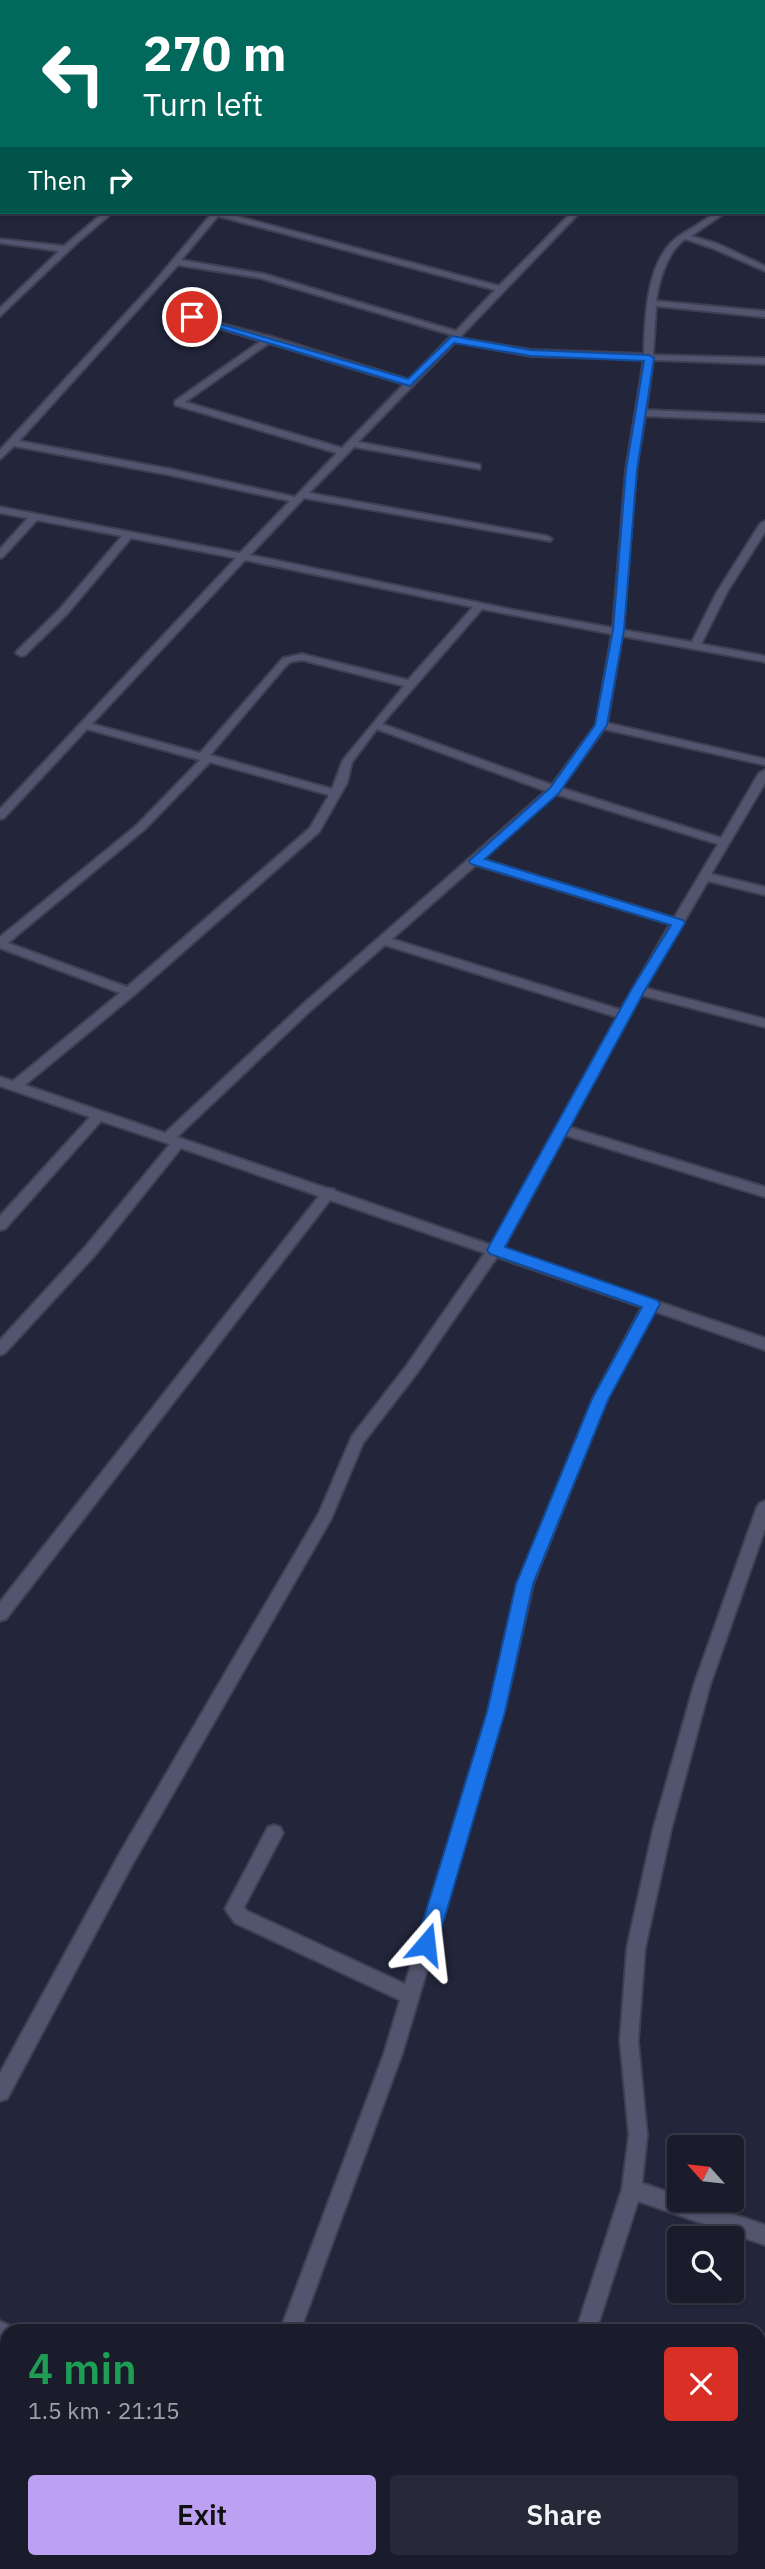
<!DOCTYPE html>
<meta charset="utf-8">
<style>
body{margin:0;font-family:"IBM Plex Sans",sans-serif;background:#272938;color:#f1f3f6;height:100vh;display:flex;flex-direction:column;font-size:26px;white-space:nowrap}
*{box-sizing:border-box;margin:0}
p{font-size:23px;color:#9fa1a9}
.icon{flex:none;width:38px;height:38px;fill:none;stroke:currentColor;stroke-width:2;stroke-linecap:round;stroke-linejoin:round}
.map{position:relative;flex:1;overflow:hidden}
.side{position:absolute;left:0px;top:2324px;width:766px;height:245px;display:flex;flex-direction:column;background:#1a1c2c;border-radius:21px 21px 0 0;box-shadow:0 2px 5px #0004,0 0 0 2px #383a48}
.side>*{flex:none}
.hud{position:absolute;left:0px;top:0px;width:766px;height:214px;box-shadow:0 2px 5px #0004,0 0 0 2px #383a48;background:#00695c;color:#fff;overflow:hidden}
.needle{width:46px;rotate:297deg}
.buttons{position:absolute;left:667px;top:2135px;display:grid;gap:14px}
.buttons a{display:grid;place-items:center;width:77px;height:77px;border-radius:7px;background:#1a1c2c;box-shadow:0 2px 5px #0004,0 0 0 2px #383a48;font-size:35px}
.pin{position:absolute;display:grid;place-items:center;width:60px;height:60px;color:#fff;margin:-30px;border:4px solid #fff;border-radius:50%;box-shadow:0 2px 7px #0007}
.me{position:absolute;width:77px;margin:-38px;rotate:17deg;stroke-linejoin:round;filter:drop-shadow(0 0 5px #0008)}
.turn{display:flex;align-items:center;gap:24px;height:147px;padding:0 28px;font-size:32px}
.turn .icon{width:91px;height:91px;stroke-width:2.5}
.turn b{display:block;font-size:49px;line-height:60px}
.then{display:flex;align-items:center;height:66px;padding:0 28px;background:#0003;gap:14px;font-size:26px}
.round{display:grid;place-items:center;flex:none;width:74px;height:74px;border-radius:7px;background:#272938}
.headline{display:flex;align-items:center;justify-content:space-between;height:119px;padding:0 28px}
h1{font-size:42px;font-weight:600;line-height:52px;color:#1e9e55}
.button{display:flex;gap:14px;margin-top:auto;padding:14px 28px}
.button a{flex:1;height:80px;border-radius:7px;background:#bca0f2;color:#111;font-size:28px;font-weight:600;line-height:80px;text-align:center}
.button a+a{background:#272938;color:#f1f3f6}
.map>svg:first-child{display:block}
</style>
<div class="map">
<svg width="765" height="2569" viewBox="0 0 765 2569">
<rect width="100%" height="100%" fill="#23253b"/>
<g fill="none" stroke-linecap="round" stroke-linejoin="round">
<defs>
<path id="minor" d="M8,0H15L7,2Z
M247,0H257L245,2Z
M697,0H707L695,2Z
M0,9H2L0,15Z
M0,47H2V51H0Z
M0,84H2V88H0Z
M0,138H2V142H0Z
M0,161H2L0,166Z
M104,212H113L78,242L0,316V308L59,251L0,243V239L64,246Z
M213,212H221L499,286L572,212H580L459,338L531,350L644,354C645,319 646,265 674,240C681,234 689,230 697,225C707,219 714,211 726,212L691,236L718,244L765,266V271L712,248L685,239C667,252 659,280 656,301L765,311V317L656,306L653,355L765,358V364L653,360L646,410L765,415V421L645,416L636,470L623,630L692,642L717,592L760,524L765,521V532L727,592L701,644L765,656V662L622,636L607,723L765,759V765L604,729L561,788L721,838L759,773L765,770V783L711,874L765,887V895L708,881L645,988L765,1019V1027L641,995L569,1127L765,1187V1197L565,1135L503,1249L765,1338V1350L654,1311L607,1399L533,1584L504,1712L402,2054L300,2331H280L384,2054L400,2000L235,1923L225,1909L268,1827L274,1825L280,1827L283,1833L280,1839L244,1907L247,1911L405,1984L488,1712L517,1584L593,1399L642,1307L497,1257L417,1373L363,1443L331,1519L133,1863L7,2099L0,2101V2073L121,1851L319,1513L352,1436L407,1365L485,1253L330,1200L6,1619L0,1621V1602L319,1196L181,1148L96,1254L5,1353L0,1355V1340L86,1246L170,1144L101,1121L5,1229L0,1230V1216L90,1117L0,1086V1077L13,1081L120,993L0,948V937L137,825L200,760L87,729L4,818L0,819V809L236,558L131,538L67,614L25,655L21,656L16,653L17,651L59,610L122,536L37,520L3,557L0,558V549L28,518L0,513V507L240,553L290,501L170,475L14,446L0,459V450L151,286ZM218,216L495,290L456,331L264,274L181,260ZM178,265L260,278L452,335L409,380L272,337L189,315V319L261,341L175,401V405L337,453L295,497L170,469L19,441ZM455,342L531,356L644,359L626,470L613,628L509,609L250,555L304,498L550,541L552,539L547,536L309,493L354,447L480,469V465L477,464L358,442ZM269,343L404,384L342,448L185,402ZM245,560L473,607L408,680L302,654L283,658L200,753L92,724ZM482,609L612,634L596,725L552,785L382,724ZM302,660L404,686L343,760L332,789L210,755L284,668L290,662ZM377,729L546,791L302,1005L165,1133L25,1085L134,995L319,832L347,783L352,762ZM210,762L329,795L310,828L127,987L8,943L145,829ZM556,794L718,844L674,918L482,859ZM476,865L670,924L621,1010L392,939ZM385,945L617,1017L491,1245L335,1191L334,1189L326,1188L177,1137L310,1011Z
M765,1501V1529L710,1685L671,1830L645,1948L638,2041L647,2135L642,2183L679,2196V2200H691L765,2225V2245L638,2201L596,2331H576L622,2189L629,2135L620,2041L627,1948L653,1830L694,1685L757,1507L760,1503Z
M0,2321L14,2328L15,2331H7V2345L0,2342Z
M377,2562H408L411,2569H380Z
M485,2562H507L505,2569H483Z"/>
</defs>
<!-- minor casing -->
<use href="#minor" stroke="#3f3f52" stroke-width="4"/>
<!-- minor -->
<use href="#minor" fill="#53556e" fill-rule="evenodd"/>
</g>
<!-- route -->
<path fill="#1a73e8" stroke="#114b97" stroke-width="2" d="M189,315L408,379L452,336L531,350L649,355L654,358L637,470L624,630L607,725L559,793L485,859L683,920L685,923L645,990L505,1247L657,1300L660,1304L608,1400L533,1584L505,1712L437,1944L434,1951L426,1954L419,1951L416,1944L487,1712L516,1584L592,1399L642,1307L490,1254L487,1250L631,990L671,925L471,864L469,861L550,788L595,725L613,630L626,470L644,361L531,356L454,343L410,386L189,319Z"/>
</svg>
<div class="buttons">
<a><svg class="needle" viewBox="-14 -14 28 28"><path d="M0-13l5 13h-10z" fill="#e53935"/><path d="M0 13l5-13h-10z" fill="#9fa1a9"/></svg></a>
<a><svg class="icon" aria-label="search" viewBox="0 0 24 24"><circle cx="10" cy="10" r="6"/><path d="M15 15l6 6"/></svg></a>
</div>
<div class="pin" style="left:192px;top:317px;background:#d93025"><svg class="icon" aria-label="arrive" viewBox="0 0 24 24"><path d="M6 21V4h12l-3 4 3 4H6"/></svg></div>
<svg class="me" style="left:426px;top:1944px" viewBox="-20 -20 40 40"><path d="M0-17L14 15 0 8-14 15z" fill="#1a73e8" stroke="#fff" stroke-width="4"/></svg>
<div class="hud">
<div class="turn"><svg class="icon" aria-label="left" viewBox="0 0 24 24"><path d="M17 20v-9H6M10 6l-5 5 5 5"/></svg><div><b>270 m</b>Turn left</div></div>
<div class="then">Then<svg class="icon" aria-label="right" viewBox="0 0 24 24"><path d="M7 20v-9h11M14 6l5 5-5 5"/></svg></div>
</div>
<section class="side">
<div class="headline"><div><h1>4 min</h1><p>1.5 km · 21:15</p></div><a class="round" style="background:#d93025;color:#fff"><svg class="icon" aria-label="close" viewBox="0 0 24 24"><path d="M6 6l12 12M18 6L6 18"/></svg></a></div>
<div class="button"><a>Exit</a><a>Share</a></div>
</section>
</div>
